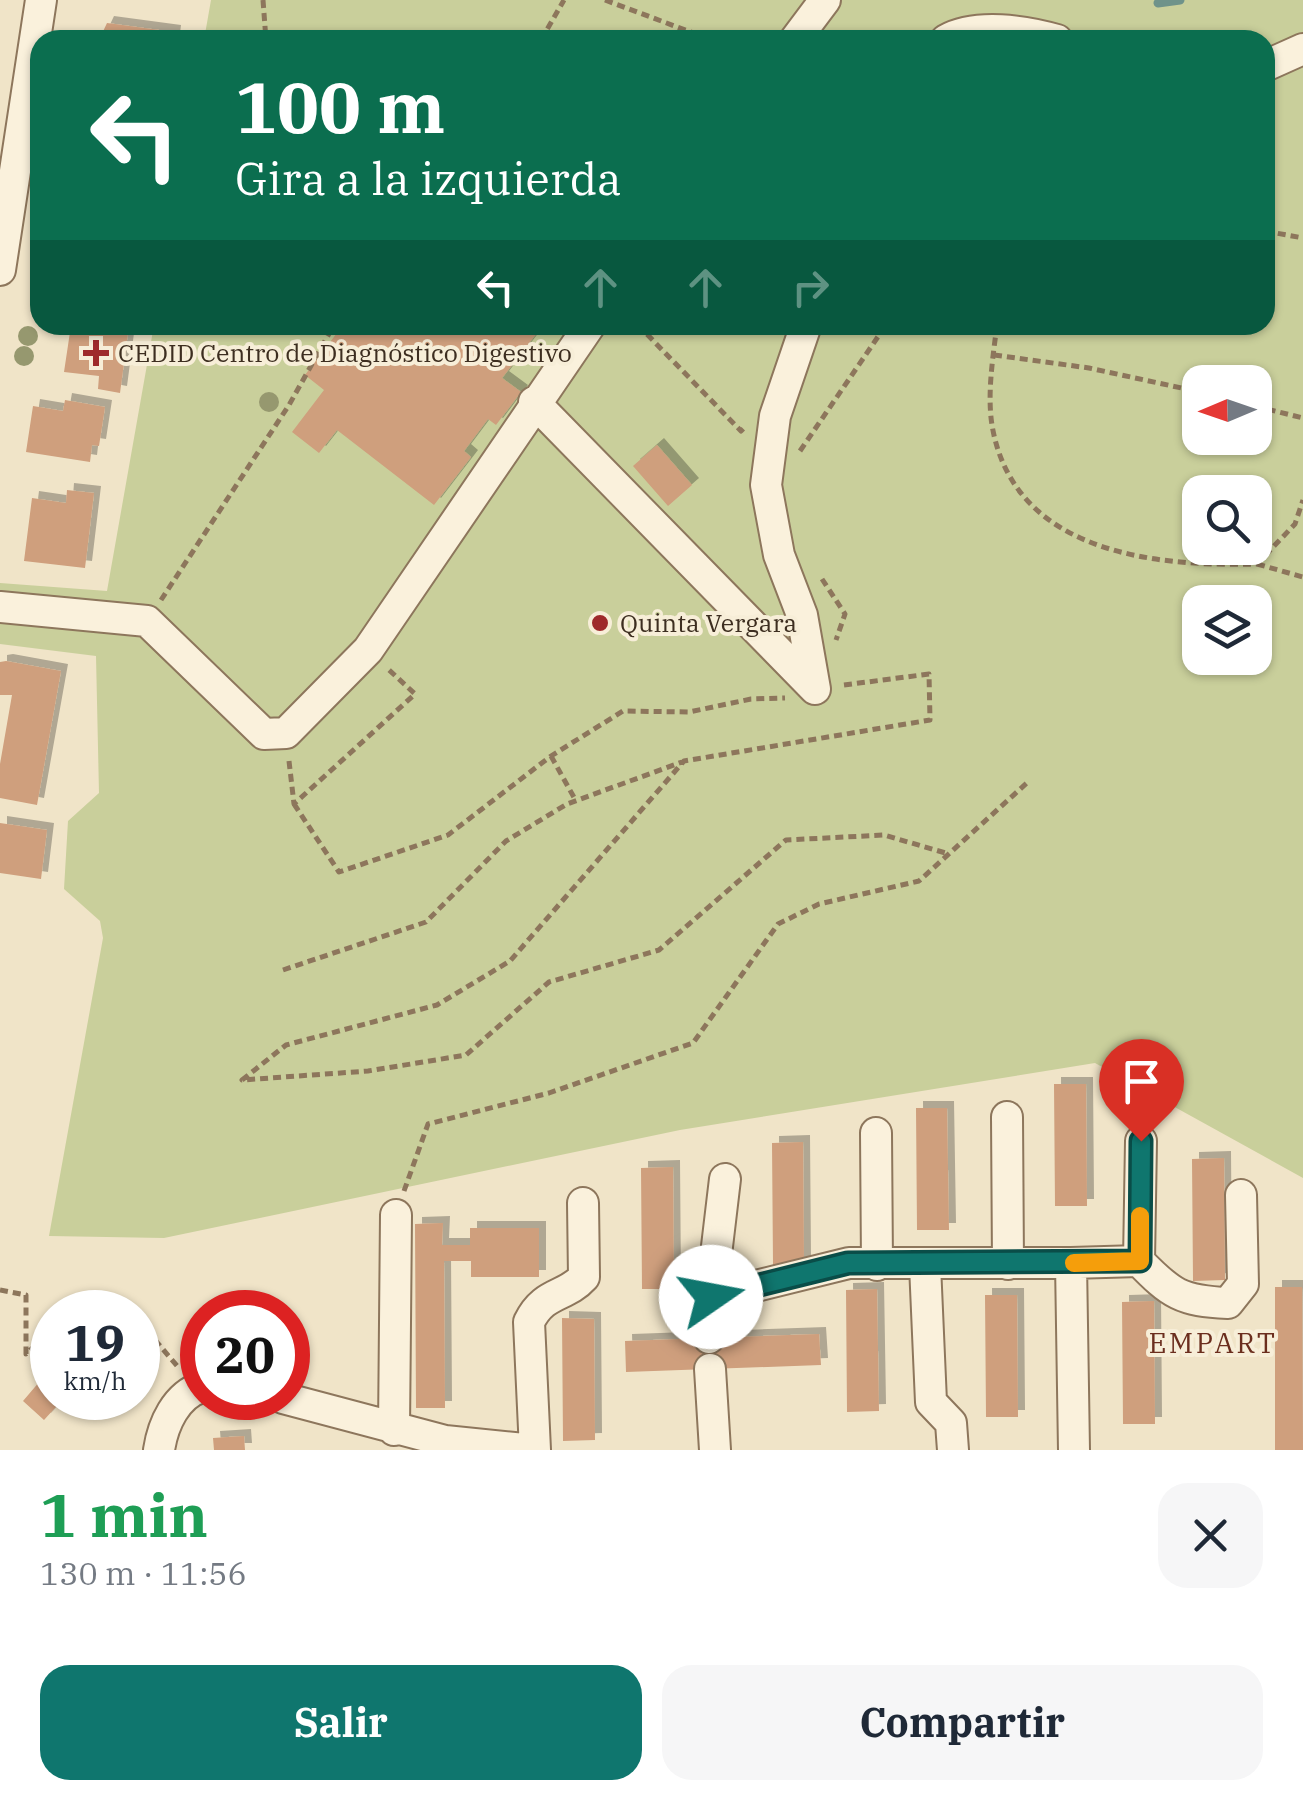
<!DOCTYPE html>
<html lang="es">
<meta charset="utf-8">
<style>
body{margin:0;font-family:"IBM Plex Serif",serif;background:#f6f6f7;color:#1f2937;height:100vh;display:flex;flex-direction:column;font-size:38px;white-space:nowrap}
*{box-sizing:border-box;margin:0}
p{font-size:32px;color:#747a83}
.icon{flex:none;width:55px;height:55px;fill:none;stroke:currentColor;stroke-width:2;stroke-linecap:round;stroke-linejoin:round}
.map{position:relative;height:1450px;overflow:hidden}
.sheet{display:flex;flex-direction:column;background:#fff;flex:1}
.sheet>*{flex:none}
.top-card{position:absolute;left:30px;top:30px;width:1245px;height:305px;border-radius:30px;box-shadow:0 2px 8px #0004;background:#0b6e4f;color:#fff;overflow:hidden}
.needle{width:65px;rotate:268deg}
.tools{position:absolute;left:1182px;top:365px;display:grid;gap:20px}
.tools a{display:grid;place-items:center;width:90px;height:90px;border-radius:20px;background:#fff;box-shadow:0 2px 8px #0004;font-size:50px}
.speed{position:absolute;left:30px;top:1290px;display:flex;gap:20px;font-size:50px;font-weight:700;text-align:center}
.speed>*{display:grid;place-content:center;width:130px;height:130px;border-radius:50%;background:#fff;box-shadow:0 2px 8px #0004;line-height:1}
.speed small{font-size:25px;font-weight:400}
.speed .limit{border:15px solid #d22;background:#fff;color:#111}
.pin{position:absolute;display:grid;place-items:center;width:85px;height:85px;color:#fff;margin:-102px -42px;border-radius:50% 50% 50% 0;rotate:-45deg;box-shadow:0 0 10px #0007}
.pin .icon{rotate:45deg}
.me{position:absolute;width:110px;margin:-55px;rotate:78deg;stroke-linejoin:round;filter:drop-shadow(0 0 8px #0008)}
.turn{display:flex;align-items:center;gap:35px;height:210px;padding:0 40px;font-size:45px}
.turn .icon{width:130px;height:130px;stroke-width:2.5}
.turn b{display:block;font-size:70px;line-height:85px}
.lanes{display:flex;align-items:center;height:95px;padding:0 40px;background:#0003;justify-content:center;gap:50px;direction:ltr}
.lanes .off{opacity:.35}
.round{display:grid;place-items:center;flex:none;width:105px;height:105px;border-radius:30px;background:#f6f6f7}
.summary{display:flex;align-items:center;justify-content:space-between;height:170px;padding:0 40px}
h1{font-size:60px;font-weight:800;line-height:75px;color:#1e9e55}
.button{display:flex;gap:20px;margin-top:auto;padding:20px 40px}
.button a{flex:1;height:115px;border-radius:30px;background:#0f766e;color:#fff;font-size:40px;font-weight:800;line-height:115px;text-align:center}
.button a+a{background:#f6f6f7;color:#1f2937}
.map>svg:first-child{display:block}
</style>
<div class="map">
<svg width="1303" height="1450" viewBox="0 0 1303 1450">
<defs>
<filter id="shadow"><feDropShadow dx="7" dy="-7" stdDeviation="0" flood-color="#0004"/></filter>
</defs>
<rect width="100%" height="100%" fill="#f0e4c8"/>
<!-- green -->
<path fill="#c9cf9b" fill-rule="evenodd" d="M211,0H1303V1178L1095,1063L680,1130L164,1238L49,1236L103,938L100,921L64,889L68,821L99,793L96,656L0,644V583L107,591L154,325H1265V40H204ZM1200,382H1255V438H1200ZM1200,492H1255V548H1200ZM1200,602H1255V658H1200Z"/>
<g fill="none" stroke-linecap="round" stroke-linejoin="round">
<!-- stream -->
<path stroke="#6f938a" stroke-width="9" d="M1158,3L1180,0"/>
</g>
<!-- building -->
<path fill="#cf9f7d" filter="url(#shadow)" d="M107,23L174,32L173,40H99Z
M87,325H129L120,393L98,389L99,376L64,372L70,332L85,335Z
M343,325H543L502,378L521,392L496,425L488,419L464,451L471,457L434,505L337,430L319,453L292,432L324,390L305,375Z
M65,400L105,407L99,446L92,445L90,462L26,452L33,406L63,411Z
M657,445L692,485L668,506L633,466Z
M67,490L94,493L85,568L24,561L32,498L66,503Z
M6,661L61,671L37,805L0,798V764L12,695H0V662Z
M0,823L47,830L41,879L0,873Z
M1054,1084H1086L1087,1206H1055Z
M916,1108H947L949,1230H917Z
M803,1142L804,1265H773L772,1143Z
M1224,1158L1225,1280L1193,1281L1192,1159Z
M673,1167L674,1289H642L641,1168Z
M443,1223L442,1245H470V1228H539V1277H471V1261H444L445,1408H416L415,1224Z
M1275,1287H1302L1303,1450H1275Z
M877,1289L879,1411L847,1412L846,1290Z
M985,1295H1017L1018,1417H986Z
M1154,1301L1155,1424H1123L1122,1302Z
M562,1318L594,1319L595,1440L563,1441Z
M819,1334L821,1365L626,1372L625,1341Z
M52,1367V1398H64L44,1420L23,1401Z
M244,1436L245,1450H214L213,1438Z"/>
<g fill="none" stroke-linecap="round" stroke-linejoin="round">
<defs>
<path id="minor" d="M795,40L825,0
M946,40C976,23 1026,31 1057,40
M1265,66L1303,49
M0,270L41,0
M806,325L775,416L766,485L779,555L802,615L815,689
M534,402L815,689
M0,607L147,621L264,734L286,733L368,650L590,325
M1007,1117L1008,1264
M876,1133L877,1265
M725,1179L711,1297L849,1263H1071
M1139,1261L1141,1141
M925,1265L931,1402L951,1423L953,1450
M709,1338L711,1297
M710,1369L715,1450
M283,1398L445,1441L534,1450
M394,1430L396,1215
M159,1450C163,1424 176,1395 202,1387
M535,1450L529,1322C544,1291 565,1298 584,1277L583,1203
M1074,1450L1071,1263L1139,1261C1171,1294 1181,1301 1228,1303L1243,1284L1241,1195"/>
</defs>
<!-- minor casing -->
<use href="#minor" stroke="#8d765c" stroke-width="34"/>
<!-- path -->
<path stroke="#8d765c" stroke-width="5" stroke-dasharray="8 5" stroke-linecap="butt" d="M263,0L266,40
M605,0L712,40
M541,40L564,0
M1265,231L1303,238
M328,325L330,332L336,325
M638,325L741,431L744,428
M997,325C993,356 987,394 992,425C1013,552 1152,567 1257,564L1295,524L1303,500
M994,355L1089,368L1200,392
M1255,406L1303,418
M800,451L886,325
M1257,564L1303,577
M822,579L845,614L836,640
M161,600L289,405L330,332
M844,685L929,674L930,720L684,761L510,961L437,1005L286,1045L242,1080L368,1071L466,1055L549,982L659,950L786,840L884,835L949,854
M551,756L576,801
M289,761L294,804L415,694L388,669
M294,804L339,872L448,835L551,756L623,711L689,712L751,699L785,698
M283,970L426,922L506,841L567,804L682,762
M404,1191L428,1124L549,1093L693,1043L778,924L819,904L919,881L1029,781
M0,1290L26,1295V1354L52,1330
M72,1312L92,1294L127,1312
M138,1320L178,1367"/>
<!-- minor -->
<use href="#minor" stroke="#faf1dc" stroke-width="30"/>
</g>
<!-- trees -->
<g fill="#96986f">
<circle cx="28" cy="336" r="10"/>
<circle cx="24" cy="356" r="10"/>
<circle cx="269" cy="402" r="10"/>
</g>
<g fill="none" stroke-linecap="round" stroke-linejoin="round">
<defs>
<path id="route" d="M711,1297L848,1263L1140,1261L1141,1141"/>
</defs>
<!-- route casing -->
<use href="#route" stroke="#0a4d48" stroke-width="25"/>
<!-- route -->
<use href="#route" stroke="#0f766e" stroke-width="18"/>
<!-- slow -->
<path stroke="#f59e0b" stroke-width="18" d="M1074,1263L1140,1261V1216"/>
</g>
<!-- markers -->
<g fill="#9e2a2b" stroke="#f7eed8" stroke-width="4">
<path d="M91 338h10v10h10v10h-10v10h-10v-10h-10v-10h10z"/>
<circle cx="600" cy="623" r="10"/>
</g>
<g text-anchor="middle" stroke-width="8" stroke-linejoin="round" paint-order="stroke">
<!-- poi labels -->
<g font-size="25" fill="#3d2e20" stroke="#f7eed8" text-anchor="start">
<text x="118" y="362">CEDID Centro de Diagnóstico Digestivo</text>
<text x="620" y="632">Quinta Vergara</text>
</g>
<!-- neighbourhood labels -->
<g font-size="28" letter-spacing="2.5" fill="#6b2e1e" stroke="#f7eed8">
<text x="1213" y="1353">EMPART</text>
</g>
</g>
</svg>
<div class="tools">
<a><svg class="needle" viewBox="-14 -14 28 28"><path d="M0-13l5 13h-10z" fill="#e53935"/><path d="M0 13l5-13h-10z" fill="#747a83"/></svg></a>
<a><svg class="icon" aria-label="search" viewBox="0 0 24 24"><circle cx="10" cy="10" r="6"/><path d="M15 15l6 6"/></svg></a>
<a><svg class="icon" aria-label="layers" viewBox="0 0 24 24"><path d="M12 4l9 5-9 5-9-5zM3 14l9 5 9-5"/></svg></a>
</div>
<div class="speed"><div>19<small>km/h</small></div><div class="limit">20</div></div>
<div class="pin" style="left:1141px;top:1141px;background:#d93025"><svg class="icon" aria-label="arrive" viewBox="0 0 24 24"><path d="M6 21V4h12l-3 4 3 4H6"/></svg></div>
<svg class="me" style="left:711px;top:1297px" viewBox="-20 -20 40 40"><circle r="19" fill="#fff"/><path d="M0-13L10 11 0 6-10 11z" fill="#0f766e"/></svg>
<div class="top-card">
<div class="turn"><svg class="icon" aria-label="left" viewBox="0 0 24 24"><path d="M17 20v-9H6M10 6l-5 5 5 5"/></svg><div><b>100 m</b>Gira a la izquierda</div></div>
<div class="lanes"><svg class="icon" aria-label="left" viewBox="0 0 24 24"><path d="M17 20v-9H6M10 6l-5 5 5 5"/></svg><svg class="icon off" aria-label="ahead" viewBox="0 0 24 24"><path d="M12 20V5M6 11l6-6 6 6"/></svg><svg class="icon off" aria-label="ahead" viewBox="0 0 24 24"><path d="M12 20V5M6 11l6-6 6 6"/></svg><svg class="icon off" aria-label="right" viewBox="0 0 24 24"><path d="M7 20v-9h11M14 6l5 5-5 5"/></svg></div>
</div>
</div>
<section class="sheet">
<div class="summary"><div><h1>1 min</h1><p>130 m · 11:56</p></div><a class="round"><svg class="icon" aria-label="close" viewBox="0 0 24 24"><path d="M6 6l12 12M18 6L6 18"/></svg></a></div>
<div class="button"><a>Salir</a><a>Compartir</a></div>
</section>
